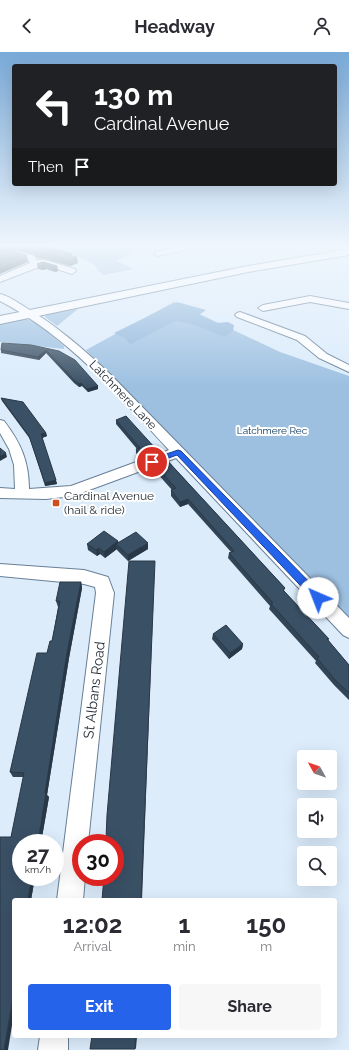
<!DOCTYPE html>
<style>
body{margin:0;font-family:Raleway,sans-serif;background:#f7f7f7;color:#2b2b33;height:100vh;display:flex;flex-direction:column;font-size:15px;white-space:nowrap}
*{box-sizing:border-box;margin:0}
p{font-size:13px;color:#7c7c81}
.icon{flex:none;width:22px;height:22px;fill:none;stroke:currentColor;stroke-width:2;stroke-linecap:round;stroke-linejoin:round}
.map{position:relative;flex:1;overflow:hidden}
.drawer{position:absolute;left:12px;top:846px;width:325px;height:140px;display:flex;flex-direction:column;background:#fff;border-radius:4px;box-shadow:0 4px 16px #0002}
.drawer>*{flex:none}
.banner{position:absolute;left:12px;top:12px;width:325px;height:122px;border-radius:4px;box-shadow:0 4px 16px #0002;background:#202124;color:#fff;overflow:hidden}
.needle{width:26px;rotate:310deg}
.fabs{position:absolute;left:297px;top:698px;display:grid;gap:8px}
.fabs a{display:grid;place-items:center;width:40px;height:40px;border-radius:4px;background:#fff;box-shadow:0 4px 16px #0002;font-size:20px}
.speed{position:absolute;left:12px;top:782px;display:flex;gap:8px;font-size:20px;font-weight:700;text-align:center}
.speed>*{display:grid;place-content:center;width:52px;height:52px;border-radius:50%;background:#fff;box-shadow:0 4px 16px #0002;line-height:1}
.speed small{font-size:10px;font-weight:400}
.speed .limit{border:6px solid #d22;background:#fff;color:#111}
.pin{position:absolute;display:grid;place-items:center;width:34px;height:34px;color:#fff;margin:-17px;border:2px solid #fff;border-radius:50%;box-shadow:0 1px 4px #0007}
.me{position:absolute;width:44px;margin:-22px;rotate:316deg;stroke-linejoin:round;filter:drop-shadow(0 0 3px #0008)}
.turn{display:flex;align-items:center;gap:14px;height:84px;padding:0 16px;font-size:18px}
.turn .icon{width:52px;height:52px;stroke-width:2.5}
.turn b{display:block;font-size:28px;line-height:34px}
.then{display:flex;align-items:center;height:38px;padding:0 16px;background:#0003;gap:8px;font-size:15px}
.eta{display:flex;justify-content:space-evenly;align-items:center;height:68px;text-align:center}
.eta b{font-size:24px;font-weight:700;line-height:28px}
.action{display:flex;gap:8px;margin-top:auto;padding:8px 16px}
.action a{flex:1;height:46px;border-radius:4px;background:#2563eb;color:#fff;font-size:16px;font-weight:700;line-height:46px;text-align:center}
.action a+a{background:#f7f7f7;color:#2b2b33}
header{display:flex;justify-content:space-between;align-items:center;height:52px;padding:0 16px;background:#fff;font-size:18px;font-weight:700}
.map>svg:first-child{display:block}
</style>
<header><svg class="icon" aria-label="back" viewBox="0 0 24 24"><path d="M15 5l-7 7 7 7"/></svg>Headway<svg class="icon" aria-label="person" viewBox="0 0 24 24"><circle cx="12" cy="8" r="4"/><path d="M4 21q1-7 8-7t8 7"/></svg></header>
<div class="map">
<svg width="349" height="998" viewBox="0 0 349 998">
<rect width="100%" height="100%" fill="#dcecfb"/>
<!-- green -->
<path fill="#9dc0e1" d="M45,195H140L117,209L133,217L104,223L96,217L98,216C84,204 62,199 45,195Z
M174,250L280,300L349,324V567L86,298Z
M78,257L57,274L45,265L47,262Z
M23,266C38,269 52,285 64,294V297L0,290V271Z"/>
<!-- forest -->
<path fill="#8eb5da" d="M177,250L206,258L199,263L217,271L228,270L234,273L233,279L224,285L195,273L176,269L131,292L128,290L126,287L114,281Z"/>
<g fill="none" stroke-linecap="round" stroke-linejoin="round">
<defs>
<path id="street" d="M178,195H190L189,197L158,204L154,202L155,200Z
M339,195H349V200Z
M14,199H17L35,204L36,208H45L75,217L76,219L72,222L44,213L0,230V224L30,211L28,207L14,203Z
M0,242C9,244 17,250 25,255C56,273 83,297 110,322L349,566V586L343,583L176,406L73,444L46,447L0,446V436L15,437L14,413L9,397L0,381V368L4,369C21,391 29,410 29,437L71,434L169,398C118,343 68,284 0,249Z
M310,244L349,251V257L310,250L263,259L258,256L263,253Z
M240,260L305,284L327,302L349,313V320L319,306L297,288L237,265L235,263L237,261Z
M0,512L84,518L108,525L114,541L88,791H81V825H85L83,848H57L96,541L95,535L84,532L0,524Z
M40,984H68V998H38Z"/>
<path id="secondary" d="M349,197V203L248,220L0,272V264L248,214Z"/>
</defs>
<!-- street casing -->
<use href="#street" stroke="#687f96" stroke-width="2"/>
<!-- secondary casing -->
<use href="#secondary" stroke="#687f96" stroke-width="2"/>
<!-- street -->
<use href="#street" fill="#fff" fill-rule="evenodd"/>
<!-- secondary -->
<use href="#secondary" fill="#fff" fill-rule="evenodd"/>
</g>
<!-- wall -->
<path fill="#324557" d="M0,195H48L72,202V204L78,211L70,214L45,207L37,206L35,203L14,198V199L27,205L28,210Z
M43,210L57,214L58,219L55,220L46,217L43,218L38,217L37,212Z
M1,298L59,299L98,334V337L88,340L82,334L79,335L74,331L46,301L39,308L1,301Z
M1,346L46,381L47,384L42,386L57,432L45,434L30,387L2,349Z
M116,368L156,401L141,407L136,401V397H137L116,372Z
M165,406L285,536L284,539L329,587L328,588L349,613V648L334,633L315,611L316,609L269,557L270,554L228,506L229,501L231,500L188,452L180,455L171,444V438H172L156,420L153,421L150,417L149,412Z
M118,489L119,491L148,497L128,509L117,498V497L105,506L100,502L97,504L88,498L87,492Z
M81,530L82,536L69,606L47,743L49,745L41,791H21V825H35L31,848H14L11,785L24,725H13L10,720L47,601L52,589L58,555L56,549Z
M213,582L243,592L242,597L229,607L212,587Z"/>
<!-- shaded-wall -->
<path fill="#293847" d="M12,195H13L14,198L13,204L12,199Z
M72,202V207L77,205L78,211L70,214V203Z
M27,205L28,210L0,222V216Z
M45,212L46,217L43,218L42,214Z
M57,214L58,219L55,220L54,216Z
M46,298V301L39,308L38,305Z
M81,331L82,334L79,335V332Z
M98,334V337L88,340L87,337Z
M46,381L47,384L42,386L41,382Z
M156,397V401L141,407L140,403Z
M6,401L7,405L0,409V404Z
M156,415V420L153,421V416Z
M56,428L57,432L45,434V431Z
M188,447V452L180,455V450Z
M118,489L119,495L116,492L117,497L105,506L104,500Z
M148,491V497L128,509V503Z
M99,496L100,502L97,504L96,498Z
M155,509L142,848H141Z
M81,530L82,536L69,606L47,743L49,745L41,791H38L45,741L67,601Z
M243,592L242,597L229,607L230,601Z
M32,825H35L31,848H28Z
M14,940V961L8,998H4Z
M136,984H137L136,996L135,997Z"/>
<!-- building -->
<path fill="#3a5065" stroke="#293847" d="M0,195H12V199L26,203L27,205L0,216Z
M23,195H48L72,202L70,203L77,205L69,209L45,201H36L34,197Z
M43,210L57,214L54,216L45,212L42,214L37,212Z
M2,291L31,293L59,299L75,308L98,334L87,337L81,331L79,332L74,328L46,298L38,305L1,298Z
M1,346L23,350L46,381L41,382L56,428L45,431L29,384Z
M126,364L156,397L140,403L136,397L140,396L116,368Z
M0,396L6,401L0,404Z
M165,406L285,536L283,538L329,587H327L349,613V641L336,629L317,606L319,605L271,552L273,551L229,501L234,499L188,447L180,450L171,438L176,436L156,415L153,416L149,412Z
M104,479L118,489L104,500L99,496L96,498L87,492Z
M136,480L148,491L128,503L116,492Z
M129,509H155L141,848H102L104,825H115V791H107V787H106L107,763Z
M60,530H81L67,601L45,741H46L38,791H21V825H32L28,848H14V940L4,998H0V785H11L24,721L10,720L37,601H47L50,589H52L60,549H56Z
M226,573L243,592L230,601L213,582Z
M92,984H136L135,997H90Z"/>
<!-- sky -->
<linearGradient id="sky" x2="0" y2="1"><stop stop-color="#79a9d7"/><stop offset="0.58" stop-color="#eff6fd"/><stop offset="1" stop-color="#eff6fd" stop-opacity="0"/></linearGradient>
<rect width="349" height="334" fill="url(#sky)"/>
<!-- route -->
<path fill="#2563eb" stroke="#184099" d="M178,398L181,399L322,543L323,546L322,549H315L177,403L152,412L148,410L149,408Z"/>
<!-- markers -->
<rect fill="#d34c1d" stroke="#fff" stroke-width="1.5" x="52" y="447" width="8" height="8" rx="2"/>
<g text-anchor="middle" stroke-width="4" stroke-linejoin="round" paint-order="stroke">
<!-- far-park labels -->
<g font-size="10" fill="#043256" stroke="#fff">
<text x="272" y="382">Latchmere Rec</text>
</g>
<!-- street labels -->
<g font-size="12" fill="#1d2730" stroke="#fff">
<text transform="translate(123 343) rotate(46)" y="4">Latchmere Lane</text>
</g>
<!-- poi labels -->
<g font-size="12" fill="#1d2730" stroke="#fff" text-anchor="start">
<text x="64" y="448">Cardinal Avenue<tspan x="64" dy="14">(hail &amp; ride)</tspan></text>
</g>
<!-- near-street labels -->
<g font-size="14" fill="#1d2730" stroke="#fff">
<text transform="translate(94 638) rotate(-83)" y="5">St Albans Road</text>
</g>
</g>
</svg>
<div class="fabs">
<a><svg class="needle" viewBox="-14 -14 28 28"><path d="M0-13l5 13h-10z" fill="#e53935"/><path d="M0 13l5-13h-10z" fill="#7c7c81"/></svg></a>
<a><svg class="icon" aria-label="sound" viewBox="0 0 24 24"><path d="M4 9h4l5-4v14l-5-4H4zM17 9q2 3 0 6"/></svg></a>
<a><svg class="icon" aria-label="search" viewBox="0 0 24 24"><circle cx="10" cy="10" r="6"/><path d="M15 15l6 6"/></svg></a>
</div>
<div class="speed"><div>27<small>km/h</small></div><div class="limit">30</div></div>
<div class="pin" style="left:152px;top:410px;background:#d93025"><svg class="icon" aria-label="arrive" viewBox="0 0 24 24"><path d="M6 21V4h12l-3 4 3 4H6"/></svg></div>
<svg class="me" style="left:318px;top:546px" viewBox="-20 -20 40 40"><circle r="19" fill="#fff"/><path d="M0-13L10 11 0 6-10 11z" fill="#2563eb"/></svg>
<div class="banner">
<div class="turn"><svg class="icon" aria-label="left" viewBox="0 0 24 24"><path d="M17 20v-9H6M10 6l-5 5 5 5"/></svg><div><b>130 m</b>Cardinal Avenue</div></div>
<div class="then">Then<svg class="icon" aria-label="arrive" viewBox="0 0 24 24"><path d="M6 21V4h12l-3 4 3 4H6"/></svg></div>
</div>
<section class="drawer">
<div class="eta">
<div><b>12:02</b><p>Arrival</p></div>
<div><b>1</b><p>min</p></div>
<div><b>150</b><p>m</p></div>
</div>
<div class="action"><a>Exit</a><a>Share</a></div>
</section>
</div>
